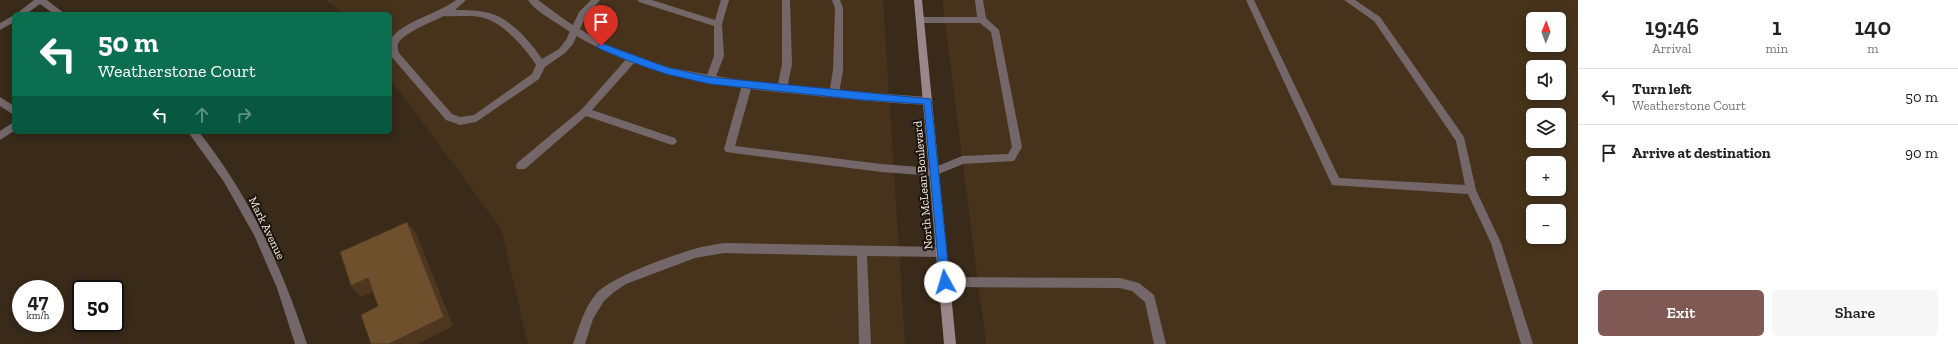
<!DOCTYPE html>
<meta charset="utf-8">
<style>
body{margin:0;font-family:"Zilla Slab",serif;background:#f6f6f6;color:#222;height:100vh;display:flex;flex-direction:column;font-size:15px;white-space:nowrap}
*{box-sizing:border-box;margin:0}
p{font-size:13px;color:#767676}
.icon{flex:none;width:22px;height:22px;fill:none;stroke:currentColor;stroke-width:2;stroke-linecap:round;stroke-linejoin:round}
.map{position:relative;flex:1;overflow:hidden}
.side{display:flex;flex-direction:column;background:#fff;width:380px}
.side>*{flex:none}
.banner{position:absolute;left:12px;top:12px;width:380px;height:122px;border-radius:6px;box-shadow:0 2px 10px #0003;background:#0b6e4f;color:#fff;overflow:hidden}
.needle{width:26px;rotate:1deg}
.buttons{position:absolute;left:1526px;top:12px;display:grid;gap:8px}
.buttons a{display:grid;place-items:center;width:40px;height:40px;border-radius:6px;background:#fff;box-shadow:0 2px 10px #0003;font-size:20px}
.speed{position:absolute;left:12px;top:280px;display:flex;gap:8px;font-size:20px;font-weight:700;text-align:center}
.speed>*{display:grid;place-content:center;width:52px;height:52px;border-radius:50%;background:#fff;box-shadow:0 2px 10px #0003;line-height:1}
.speed small{font-size:10px;font-weight:400}
.speed .limit{border:2px solid #111;border-radius:6px;background:#fff;color:#111}
.pin{position:absolute;display:grid;place-items:center;width:34px;height:34px;color:#fff;margin:-41px -17px;border-radius:50% 50% 50% 0;rotate:-45deg;box-shadow:0 0 4px #0007}
.pin .icon{rotate:45deg}
.me{position:absolute;width:44px;margin:-22px;rotate:354deg;stroke-linejoin:round;filter:drop-shadow(0 0 3px #0008)}
.turn{display:flex;align-items:center;gap:14px;height:84px;padding:0 20px;font-size:18px}
.turn .icon{width:52px;height:52px;stroke-width:2.5}
.turn b{display:block;font-size:28px;line-height:34px}
.lanes{display:flex;align-items:center;height:38px;padding:0 20px;background:#0003;justify-content:center;gap:20px;direction:ltr}
.lanes .off{opacity:.35}
.eta{display:flex;justify-content:space-evenly;align-items:center;height:68px;text-align:center}
.eta b{font-size:24px;font-weight:600;line-height:28px}
.cta{display:flex;gap:8px;margin-top:auto;padding:8px 20px}
.cta a{flex:1;height:46px;border-radius:6px;background:#815954;color:#fff;font-size:16px;font-weight:600;line-height:46px;text-align:center}
.cta a+a{background:#f6f6f6;color:#222}
ul{padding:0;list-style:none}
li{display:flex;align-items:center;gap:12px;height:56px;padding:0 20px;border-top:1px solid #e0e0e0}
li div{flex:1}
li b{display:block;font-size:15px}
li em{font-style:normal}
main{display:flex;flex:1;min-height:0}
.map>svg:first-child{display:block}
</style>
<main>
<div class="map">
<svg width="1578" height="344" viewBox="0 0 1578 344">
<rect width="100%" height="100%" fill="#392a19"/>
<!-- built -->
<path fill="#47331c" fill-rule="evenodd" d="M326,0H883L905,344H528L501,229L390,78V14H343Z
M942,0H1578V344H986ZM1533,19H1559V45H1533ZM1533,67H1559V93H1533ZM1533,115H1559V141H1533ZM1533,163H1559V189H1533ZM1533,211H1559V237H1533Z"/>
<g fill="none" stroke-linecap="round" stroke-linejoin="round">
<!-- lane -->
<path fill="#736769" fill-rule="evenodd" d="M456,0H466L455,10C466,10 478,10 489,13C510,18 531,42 542,59L559,49L566,40L579,12L591,0H600L586,16L573,44L565,53L545,67L539,79L476,122L460,125L446,120L390,55C390,50 389,44 391,39C400,23 441,12 456,0ZM444,16C458,17 474,14 487,19C505,25 527,50 536,65L532,74L474,115L460,117L452,114L399,53C398,50 397,46 398,44C402,33 434,21 444,16Z
M638,0H652L715,20L721,0H729L722,24L724,56L713,84H707L705,81L714,56V26L639,2Z
M782,0H790L792,64L787,89L782,93L777,89L782,64Z
M832,0H840L843,8V70L839,94L834,98L829,94L833,70L835,8Z
M975,0H983L986,18L999,30L1022,147L1014,161L963,164L934,176L881,172L726,152L724,149L742,85L747,81L752,85L735,146L881,164L933,168L962,156L1008,154L1012,147L991,32L980,23H920L916,20L920,17H977Z
M1246,0H1254L1339,178L1465,185L1456,141L1374,21L1344,0H1355L1380,17L1464,137L1476,190L1501,243L1533,344H1521L1491,243L1468,194L1332,185Z
M632,55L635,56L637,59L635,62L592,110L675,138L677,141L675,144L672,145L586,116L525,169H517L516,166L517,163L582,109L629,56Z
M0,97L14,106V115L0,106Z
M14,122V131L0,140V131Z
M724,243L942,247L946,249L947,252L946,255L942,257L867,256L871,344H859L857,256L724,253L695,258L626,284L614,292L604,301L593,319L585,344H573C579,327 584,308 596,294C610,277 671,256 694,249C703,246 714,245 724,243Z
M945,277L1120,278L1139,283L1154,295L1166,344H1154L1145,302L1132,291L1120,288L945,287L941,286L940,282L941,278Z"/>
<!-- street -->
<path fill="#736769" fill-rule="evenodd" d="M34,0H47L65,14H54L40,4L26,14H16Z
M528,0H538L568,22L603,43L626,53L671,68L745,81L861,92L928,97L933,101L928,105C887,103 847,99 807,95C719,87 636,77 561,26C551,19 534,10 528,0Z
M14,15V22L0,30V23Z
M188,132H199C249,195 282,267 307,344H295L277,288L254,235L224,182Z"/>
<!-- secondary -->
<path fill="#9b878b" fill-rule="evenodd" d="M914,0H922L956,344H944Z"/>
</g>
<!-- shaded-wall -->
<path fill="#4d381f" d="M407,222L416,233L453,326L418,344H389Z
M368,278L379,289L361,297L351,286Z"/>
<!-- building -->
<path fill="#6e502c" stroke="#4d381f" d="M407,222L444,317L389,344H371L361,315L378,306L368,278L351,286L340,252Z"/>
<!-- route -->
<path fill="#1a73e8" stroke="#114b97" d="M601,43L666,67L710,77L931,99L950,282L949,286L945,287L940,282L924,104L863,100L710,84L666,74L629,61L598,48L597,46Z"/>
<g text-anchor="middle" stroke-width="4" stroke-linejoin="round" paint-order="stroke">
<!-- street labels -->
<g font-size="12" fill="#f4eadf" stroke="#1b140d">
<text transform="translate(923 185) rotate(-95)" y="4">North McLean Boulevard</text>
<text transform="translate(267 228) rotate(64)" y="4">Mark Avenue</text>
</g>
</g>
</svg>
<div class="buttons">
<a><svg class="needle" viewBox="-14 -14 28 28"><path d="M0-13l5 13h-10z" fill="#e53935"/><path d="M0 13l5-13h-10z" fill="#767676"/></svg></a>
<a><svg class="icon" aria-label="sound" viewBox="0 0 24 24"><path d="M4 9h4l5-4v14l-5-4H4zM17 9q2 3 0 6"/></svg></a>
<a><svg class="icon" aria-label="layers" viewBox="0 0 24 24"><path d="M12 4l9 5-9 5-9-5zM3 14l9 5 9-5"/></svg></a>
<a>+</a>
<a>−</a>
</div>
<div class="speed"><div>47<small>km/h</small></div><div class="limit">50</div></div>
<div class="pin" style="left:601px;top:46px;background:#d93025"><svg class="icon" aria-label="arrive" viewBox="0 0 24 24"><path d="M6 21V4h12l-3 4 3 4H6"/></svg></div>
<svg class="me" style="left:945px;top:282px" viewBox="-20 -20 40 40"><circle r="19" fill="#fff"/><path d="M0-13L10 11 0 6-10 11z" fill="#1a73e8"/></svg>
<div class="banner">
<div class="turn"><svg class="icon" aria-label="left" viewBox="0 0 24 24"><path d="M17 20v-9H6M10 6l-5 5 5 5"/></svg><div><b>50 m</b>Weatherstone Court</div></div>
<div class="lanes"><svg class="icon" aria-label="left" viewBox="0 0 24 24"><path d="M17 20v-9H6M10 6l-5 5 5 5"/></svg><svg class="icon off" aria-label="ahead" viewBox="0 0 24 24"><path d="M12 20V5M6 11l6-6 6 6"/></svg><svg class="icon off" aria-label="right" viewBox="0 0 24 24"><path d="M7 20v-9h11M14 6l5 5-5 5"/></svg></div>
</div>
</div>
<section class="side">
<div class="eta">
<div><b>19:46</b><p>Arrival</p></div>
<div><b>1</b><p>min</p></div>
<div><b>140</b><p>m</p></div>
</div>
<ul>
<li><svg class="icon" aria-label="left" viewBox="0 0 24 24"><path d="M17 20v-9H6M10 6l-5 5 5 5"/></svg><div><b>Turn left</b><p>Weatherstone Court</p></div><em>50 m</em></li>
<li><svg class="icon" aria-label="arrive" viewBox="0 0 24 24"><path d="M6 21V4h12l-3 4 3 4H6"/></svg><div><b>Arrive at destination</b></div><em>90 m</em></li>
</ul>
<div class="cta"><a>Exit</a><a>Share</a></div>
</section>
</main>
